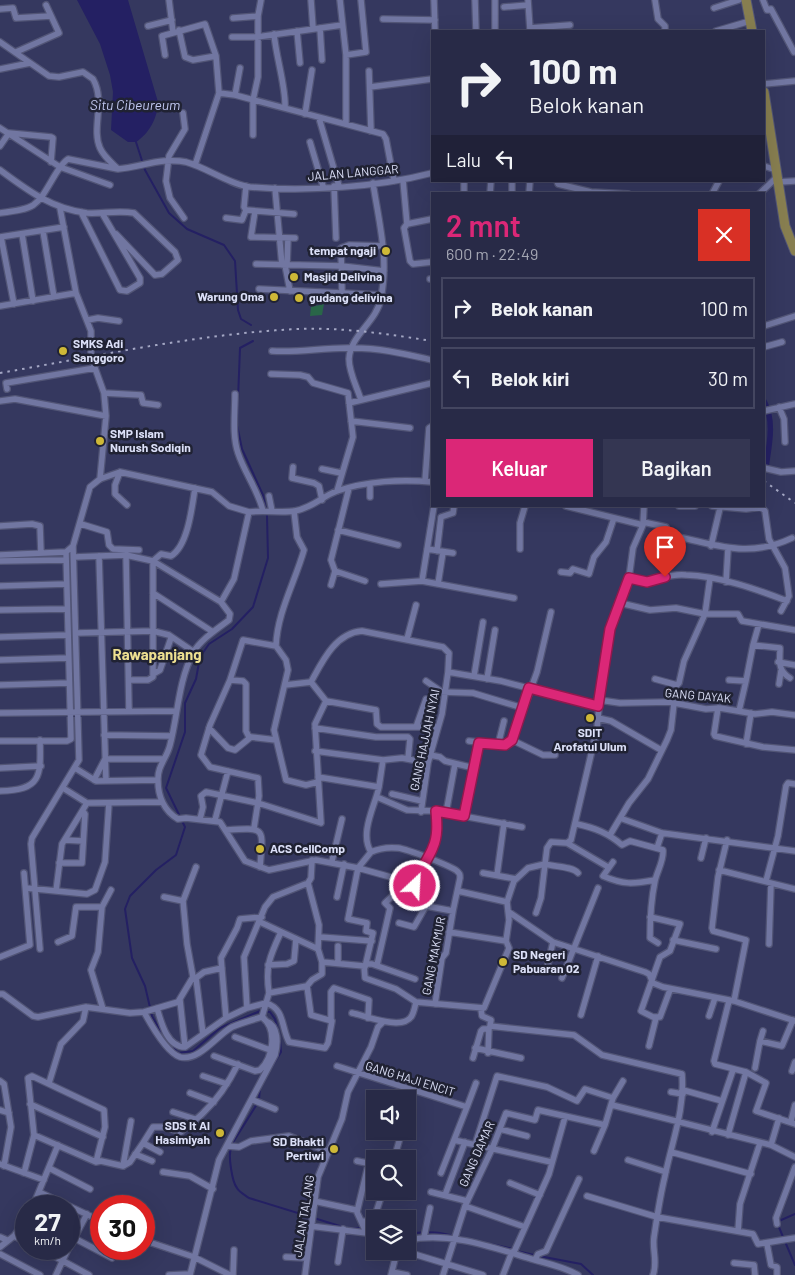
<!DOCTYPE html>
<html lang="id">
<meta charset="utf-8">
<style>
body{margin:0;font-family:Barlow,sans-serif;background:#343652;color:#f1f3f6;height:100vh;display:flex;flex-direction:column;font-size:19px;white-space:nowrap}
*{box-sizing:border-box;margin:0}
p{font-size:16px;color:#a5a7b4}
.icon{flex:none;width:28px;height:28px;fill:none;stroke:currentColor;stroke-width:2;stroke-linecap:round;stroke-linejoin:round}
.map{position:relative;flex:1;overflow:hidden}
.sheet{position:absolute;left:431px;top:192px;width:334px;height:315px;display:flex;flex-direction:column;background:#282a47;border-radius:0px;box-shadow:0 5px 20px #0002,0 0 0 1px #444660}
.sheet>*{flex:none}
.guide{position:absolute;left:431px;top:30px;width:334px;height:152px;border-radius:0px;box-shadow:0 5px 20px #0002,0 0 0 1px #444660;background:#282a47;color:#f1f3f6;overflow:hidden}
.buttons{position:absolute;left:366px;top:1090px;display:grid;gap:10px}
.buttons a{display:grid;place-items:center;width:50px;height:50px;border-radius:0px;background:#282a47;box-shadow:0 5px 20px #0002,0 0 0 1px #444660;font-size:25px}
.speed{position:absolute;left:15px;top:1195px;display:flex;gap:10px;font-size:25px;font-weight:700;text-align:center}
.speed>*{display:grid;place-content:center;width:65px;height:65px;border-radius:50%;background:#282a47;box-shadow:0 5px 20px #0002,0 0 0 1px #444660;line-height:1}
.speed small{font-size:12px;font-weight:400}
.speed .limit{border:8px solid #d22;background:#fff;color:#111}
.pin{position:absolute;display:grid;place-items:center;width:42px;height:42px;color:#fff;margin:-51px -21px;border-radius:50% 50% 50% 0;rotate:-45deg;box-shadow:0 0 5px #0007}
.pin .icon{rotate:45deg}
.me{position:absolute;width:55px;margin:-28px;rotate:25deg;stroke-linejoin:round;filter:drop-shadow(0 0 4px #0008)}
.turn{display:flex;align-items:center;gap:18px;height:105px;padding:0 15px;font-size:22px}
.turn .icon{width:65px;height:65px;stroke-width:2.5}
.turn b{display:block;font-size:35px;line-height:42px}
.then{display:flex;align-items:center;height:48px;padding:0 15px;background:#0003;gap:10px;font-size:19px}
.round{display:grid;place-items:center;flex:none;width:52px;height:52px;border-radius:0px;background:#343652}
.head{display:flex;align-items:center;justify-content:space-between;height:85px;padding:0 15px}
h1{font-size:30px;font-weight:600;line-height:38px;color:#db2777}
.button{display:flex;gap:10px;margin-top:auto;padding:10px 15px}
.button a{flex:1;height:58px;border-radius:0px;background:#db2777;color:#fff;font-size:20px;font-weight:600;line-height:58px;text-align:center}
.button a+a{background:#343652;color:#f1f3f6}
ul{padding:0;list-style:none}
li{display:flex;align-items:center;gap:15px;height:62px;margin:0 10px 8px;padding:0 5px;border:2px solid #444660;border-radius:0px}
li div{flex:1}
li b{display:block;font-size:19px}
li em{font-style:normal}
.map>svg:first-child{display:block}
</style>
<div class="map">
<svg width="795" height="1275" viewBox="0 0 795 1275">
<rect width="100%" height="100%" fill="#35385f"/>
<!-- green -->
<path fill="#296648" d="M324,304L322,315L310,316L311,307Z"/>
<!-- water -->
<path fill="#242063" d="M77,0H128L158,102C158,117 149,134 136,142H128L111,130L113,92L110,75L100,44Z"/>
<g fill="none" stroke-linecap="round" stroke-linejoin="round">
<!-- stream -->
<path stroke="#242063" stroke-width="2" d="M136,142L145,170L169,213L187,229L224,245L235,261L238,310L241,319L251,325
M253,341L240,348L237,425L242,449L263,495L267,516L268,558L253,607L232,629L209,644L200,657L196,679L185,703V732L166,788L185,827L176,855L156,870L130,896L125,909L132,958L145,986L152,1016L163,1036L178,1053L193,1051L220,1028L260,1011L270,1012L275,1019L278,1031
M270,1070L281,1052L280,1040
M259,1100L260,1087
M232,1144L257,1104
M231,1149C228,1155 232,1182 237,1188C239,1192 245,1195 249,1198L343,1227
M779,1221L795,1214
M778,1225L795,1265
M350,1228H368L374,1231
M408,1234C430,1230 442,1233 464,1238
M491,1244L513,1249
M517,1251L534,1255
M539,1256L581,1264L593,1275"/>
<!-- canal -->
<path stroke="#242063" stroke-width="5.5" d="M764,401C775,421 769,446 766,467"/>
<defs>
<path id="street" d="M169,0L173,32
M311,0L313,28
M340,0L346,55V124
M434,0L435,31
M475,0L476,31
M495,0V31
M528,0L530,30
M655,0L658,19L665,26V31
M763,0L767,10L771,9L794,52
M504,7L528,5
M714,8L739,0
M0,9L13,8L16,18L51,16
M233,18L258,16
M383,19L435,20
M148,26L172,20
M320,28L322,60
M530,28L570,25
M179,30L185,57L193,60L216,56
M297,31L300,63
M716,31L750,21
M274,34C276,57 286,87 285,107
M232,37H257L342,25
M0,42L49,76L59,77L83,72L93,79C106,102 91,128 100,148C104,157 112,163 118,169C141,167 163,157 186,162C208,168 228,184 250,187C306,192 379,187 432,173
M16,52L59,33L46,5
M165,55L162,36L205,24L216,56L219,93L195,165
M346,55L366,52L361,0
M0,69L30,63
M369,71L371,131
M764,84L795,81
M370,87L432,79
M219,93L235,95L383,134L386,139L394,181
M235,95L240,68
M183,113L185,129L169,156L166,181L170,198L184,218
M305,114L312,70
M319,118L339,186
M0,128L60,167L110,185
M253,135V100L258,77V16L261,0
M310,142L323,186
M0,146L9,133L51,137L53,138L51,162
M764,166L776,170
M0,170C27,190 52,209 87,213C102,214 118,210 134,213L175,252L178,260L162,274L155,275L116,234
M403,180L407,224L404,228L410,261L413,264L432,262
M464,181V194
M557,181L558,184L591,192L628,194
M778,182L795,181
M246,186L244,207L246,210L294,214
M334,186L336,238
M275,188L282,265
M490,194L491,181
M512,194V181
M529,194L530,181
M712,194L719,181
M759,194L777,177
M60,208L76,293L91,331V357L104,393L106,416L100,479
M255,211L251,237L295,238
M81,212L120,290L127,291L140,283V278L102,213
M0,213C38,208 36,207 55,175C59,169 62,163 68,159L118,169
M226,218L242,220L246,210
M407,224L432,219
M43,231L54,297
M22,234L33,301
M0,237L64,227
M1,237L14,304
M256,264L342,266L384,271
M285,265L290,291
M287,265L288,238
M430,279H432
M259,289L382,295
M342,293L341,248L349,245L383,246
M0,306L76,293
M88,320L98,318L119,321
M764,326L795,316
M764,347L782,342
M272,351C299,353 325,347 353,348C381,348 405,354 432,360
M271,374L300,375L308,377L313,383L348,393L353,437L337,491
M7,389L6,383L95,368
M104,393L141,395L143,403L158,405
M235,394C235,414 232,435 238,453C245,474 258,490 263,511
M361,400C357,387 349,373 349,359C350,335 377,322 381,298C389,258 379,223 373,183
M0,401L15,399L106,416
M349,403L432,383
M779,407L784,419L785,442
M764,411L795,404
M351,421L410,428
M293,467L292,478L314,483L319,486L322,500
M764,468L781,472L795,471
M322,469L341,473
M120,472L115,485V494L127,505
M425,481L429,428L432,426
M349,488L331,560L335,571L365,581
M269,496L272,511
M370,497V484
M434,506L422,581L514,598
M566,506L643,525
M679,506H695
M712,506L746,509L762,507
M760,506L765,511L769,539L785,568L789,596
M294,511L297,537L304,550C295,582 277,613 276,646L286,660L288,670L274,730L286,780L306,785L318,782
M643,522L666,527L668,535C714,543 745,560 792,538
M81,524L107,532L109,545L113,549L139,550
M0,526L32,524L40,526L41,553
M338,530L398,545
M711,546L720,508
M427,549L453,553
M520,549V523L525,506
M437,551L441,517L453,513L454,506
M0,555L66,552L73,546
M126,555L129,711
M99,556L106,781
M74,557L126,555L153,561L221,602L230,614L229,620C217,629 200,640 193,653C178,682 178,715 170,745C167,758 157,766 158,781C158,796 164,811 178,819L186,818L220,822L245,861L269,870L316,860L358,868L371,852C359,833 375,806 379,787L318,777
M0,561L65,560
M561,572L570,573L573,569L589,574L594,557L606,542L614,518
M665,577L672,536
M629,578C655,585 662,573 686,575C719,576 756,589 787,601
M726,582L728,549
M381,584L422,581
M438,584L443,552
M331,585L335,571
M0,586L66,584
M153,593L213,632
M221,602L234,579L249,512C264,510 281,513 295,511C314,507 321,497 337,491C366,481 402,479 432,482
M620,603L650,610L676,608L705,614H738L742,621L795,630
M0,610L67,609
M781,611L788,598
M759,624L753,645L780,648C780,661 777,670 790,678
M76,633L153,631L169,635L194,652
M0,637L67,635
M407,639L416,605
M0,660L68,658
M778,662L795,665
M153,674L160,670L171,638
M474,676L483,622
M487,679L495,630
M655,679L677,685L679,683L684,661L705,614L710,578
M129,680H148L153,677V561L161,554L171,556C188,546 192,507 195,488
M230,680L243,640L276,646
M729,680L746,681L739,711
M426,681L442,692L473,693L523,708
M746,681L753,645
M311,682C322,662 335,633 362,631L443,647L449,653L448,672L501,681L598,706
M779,684L781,671
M0,685L69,683
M285,685L311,682L326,701
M599,700L620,703L669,702L706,709L720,708L755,714L772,712L795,715
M326,701L376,710L377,724L381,727H438
M718,708L714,734L715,736L763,747L795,750
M0,713L175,711
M598,718L611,721L661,750
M416,727L426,699
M209,728L228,748L235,750L251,737L276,740
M315,728L376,737H408L410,739L408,759
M104,735L172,736
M249,737L246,731V684L243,681L230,680L210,725L201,755L210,767L258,778L259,796L254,828
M512,740L543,755H555
M0,741H67L71,739L66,552
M469,741L505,745L512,740L537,672L551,612
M746,744L751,713
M498,745L504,721
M315,751L383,760L379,787
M430,755L440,757L445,761L474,768
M383,760L402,758L428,763
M0,768L41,766
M75,768L96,781L158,780
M94,780L105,759H163
M63,788L87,803
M0,791C41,790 41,777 40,740
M392,794L422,801
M436,811L522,827
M421,812L428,763L442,714L448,672
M446,813L455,764
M464,816L479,743
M620,818L662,833L795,851
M200,819L203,807L201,796L206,792L258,803L321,823L315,724L326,701
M215,820L228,771
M577,824C595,828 608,833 622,845L630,841L663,850C664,861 657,871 655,881C651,900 650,919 650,938L658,943
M227,830C267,827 263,828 260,867
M610,835L629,803L648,779L667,740L671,730L674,703
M65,840L83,841
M727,840L718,877L712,928L713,931L746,940L734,1001
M567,843L608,867
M657,848L662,833
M371,852C380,848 389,847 398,848C407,849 451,866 457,871C460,874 460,874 460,878L453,911L426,906L427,889L419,878C423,867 431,856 434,844C437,834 437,822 436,811L407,810L377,797
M701,858L706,838
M332,861L342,819
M613,862L603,876C624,885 633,884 655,880
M59,863H82L85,814L83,811
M719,870L795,889
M483,873L516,879
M497,875L504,823
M766,881L778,836L786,786L788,783L795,784
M308,883L319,925L318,949
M26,888L87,894L95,890L105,862L109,803
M56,891L62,844L87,803L162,802
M458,891L507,902
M164,897L183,901L187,944L193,977
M337,897L344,864
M183,901L196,867
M509,912L553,942L645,972L649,974L653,983L663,987L734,1001L795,1021
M536,913L541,898L545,864C555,867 572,866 578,873
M650,917L680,924L670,951L660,957L641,1011L653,1017H660L670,990
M260,922L318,949L322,962
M399,923L414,927L426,906
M449,932L506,941
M320,937L372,941
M673,940L716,949
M58,942L72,936L76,907H102
M769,944L771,884
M40,949L31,844L32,838L79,760L73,546L90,487L100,479L120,472L212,492L229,506L249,512
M0,957L30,945L24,873
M338,963V946
M366,964H372L415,979
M268,965L287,964L294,961L296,939
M377,965L390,908L385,903L407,882
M365,967L373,933L366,931L367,923L348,919L358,868L405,881L415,886L421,883
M547,968L553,942
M196,978L203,1034
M562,978L598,888
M269,993C265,966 270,956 281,932
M0,994H3L33,1016L38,1017L86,1007L130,1013L144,1012L178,1002L193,977L196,978L204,972L222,968
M180,1000L185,1047
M416,1002L484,1008L509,948L506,941L509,920L507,902L514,881L528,868L545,864L547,848L551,842L567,843L571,840L597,729L602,673L610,629L629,578L633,548L643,525L644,506
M266,1003C285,1009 281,1027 289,1042L325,1048L328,1043L332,1021L311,1015L307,986
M435,1004L442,958L446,953L453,911
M157,1008C161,1022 167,1047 185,1047L226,1018L247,1008L266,1003
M247,1008L244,957L265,907L273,897L308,883L311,878L312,860
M103,1009L91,970L98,952L102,907L111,890
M481,1009L482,1016L491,1020L490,1026L574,1035L602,1055L682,1074C685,1110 672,1141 665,1176C660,1196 657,1217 654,1237C652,1250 658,1262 653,1275
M144,1012C150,1023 167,1053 180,1057C199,1062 217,1035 232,1027C241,1023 252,1020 262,1017C278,1029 273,1058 260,1070L255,1071L214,1056
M352,1013C364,1015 401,1031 411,1017C414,1013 415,1006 416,1002
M581,1015L598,956
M709,1016L715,998
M262,1017L269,993L307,986L312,980L322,974V962L364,966L365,978L396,989L416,1002
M226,1018L221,958L237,928L240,919L262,917
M331,1020V992L334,988L369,1000L368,1018
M235,1037L270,1050
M760,1041L763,1031
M649,1046L656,1018
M475,1048L521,1058
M488,1053L489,1028
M473,1058L481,1031L483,1029H489
M337,1066L467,1107L441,1173
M755,1068L760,1041L782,1046L793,1020
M792,1071L795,1062
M746,1072L766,1083L756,1111L795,1124
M203,1076L227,1084
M0,1081L4,1084L11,1127L4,1166
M49,1083L61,1044L83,1021L86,1007
M683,1090L722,1101
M671,1092L683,1094
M190,1093L214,1102
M253,1100L275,1109
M30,1104L103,1137
M612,1105L771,1145L795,1157
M467,1107L476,1083
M0,1110L9,1113
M173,1112L195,1119
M791,1121L795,1105
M605,1125L613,1098L623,1081
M500,1129L527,1136
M712,1132L733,1070
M390,1133L400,1138L394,1159
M34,1135L96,1162L101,1161L123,1166L130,1162L143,1143
M728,1135L746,1072L715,1064L714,1061L729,1001
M454,1140L551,1162
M475,1145L497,1076L547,1087L577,1101L585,1089L613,1098
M771,1145L779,1118
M228,1146L239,1147L251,1141L289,1136L329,1152
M160,1152L143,1143L153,1127H163L181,1132C188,1124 197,1120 204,1112C219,1098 229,1082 238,1064
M671,1152L751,1174
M135,1154L152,1161
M628,1160L666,1172
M357,1161L367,1163L368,1166L357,1212
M0,1164L44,1180
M123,1166L131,1121
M49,1168L90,1189
M163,1172L190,1176L213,1189
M24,1173L34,1135L28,1078L32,1076L104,1110L105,1127L96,1162
M510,1183L540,1195
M39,1192L101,1221
M431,1192L467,1201
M445,1195L465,1142
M587,1196L657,1217L753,1234L758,1244L795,1238
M314,1201L356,1210L366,1232
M33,1206L58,1145
M465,1206L525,1227
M361,1221L373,1222L383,1191
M777,1224L776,1218L795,1167
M310,1226L375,1234
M738,1231L740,1204L760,1143
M14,1236L26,1242
M0,1237L7,1240
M424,1237L430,1208
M74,1238L112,1258
M408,1240C450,1231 494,1248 535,1260C550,1264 564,1267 578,1275
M152,1243L194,1257L230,1275
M767,1244L771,1265L777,1267V1275
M0,1247L14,1236L26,1219
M69,1248L87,1214
M41,1249L89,1275
M404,1251L483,1275
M514,1252L549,1174L565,1117
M0,1254L40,1275
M286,1257L307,1258
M535,1260L538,1254L546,1251L579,1179
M338,1262L343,1229
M734,1263L754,1265L755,1275
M392,1272L407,1275
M56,1275L68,1249
M169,1275L190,1274
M190,1275L219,1160L275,1055C278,1044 279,1026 266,1021
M233,1275L234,1250
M305,1275L318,1177L342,1119L348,1092L371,1047L378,1027L382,1023
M391,1275L397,1251
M443,1275L465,1206L492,1149L506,1113L535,1120L538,1110L605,1125L594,1151
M503,1275L512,1252"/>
<path id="primary" d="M746,0L752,31
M764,92L785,226L795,251"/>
</defs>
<!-- street casing -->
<use href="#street" stroke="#525576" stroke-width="8"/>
<!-- primary casing -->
<use href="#primary" stroke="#525576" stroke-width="11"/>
<!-- street -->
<use href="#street" stroke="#7176a1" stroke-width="5.5"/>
<!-- primary -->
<use href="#primary" stroke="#877e50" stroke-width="9"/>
<!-- rail -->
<path stroke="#a4a7c4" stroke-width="2" stroke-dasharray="2.5 5" stroke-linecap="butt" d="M0,373C98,356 197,334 297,329C341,327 388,334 432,341
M764,481L795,503"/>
</g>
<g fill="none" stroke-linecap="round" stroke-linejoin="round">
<defs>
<path id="route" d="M415,886L421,883C416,873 430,857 433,847C438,836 437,823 436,811L464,816L479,743L505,745L512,740L529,688L598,706L610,629L629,578L647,582L665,577"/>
</defs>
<!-- route casing -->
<use href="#route" stroke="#8e194d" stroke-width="12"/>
<!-- route -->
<use href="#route" stroke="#db2777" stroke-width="9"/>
</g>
<!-- markers -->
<g fill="#ceb837" stroke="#202233" stroke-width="2">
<circle cx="386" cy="251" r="5"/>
<circle cx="294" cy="277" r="5"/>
<circle cx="274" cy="297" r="5"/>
<circle cx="299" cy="298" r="5"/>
<circle cx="63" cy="351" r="5"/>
<circle cx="100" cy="441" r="5"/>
<circle cx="590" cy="718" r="5"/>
<circle cx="260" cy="849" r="5"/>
<circle cx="503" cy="962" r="5"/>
<circle cx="220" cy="1133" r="5"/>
<circle cx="334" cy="1149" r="5"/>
</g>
<g text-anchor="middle" stroke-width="5" stroke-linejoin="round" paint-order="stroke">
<!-- street labels -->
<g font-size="12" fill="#dce0f8" stroke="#202233">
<text transform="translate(353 173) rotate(-5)" y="4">JALAN LANGGAR</text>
<text transform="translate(698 696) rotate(5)" y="4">GANG DAYAK</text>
<text transform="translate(425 740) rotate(-78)" y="4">GANG HAJJAH NYAI</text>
<text transform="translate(434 956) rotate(-79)" y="4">GANG MAKMUR</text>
<text transform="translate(410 1079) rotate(17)" y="4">GANG HAJI ENCIT</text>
<text transform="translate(477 1154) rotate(-66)" y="4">GANG DAMAR</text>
<text transform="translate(304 1216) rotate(-81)" y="4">JALAN TALANG</text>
</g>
<!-- poi labels -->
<g font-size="12" font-weight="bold" fill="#dce0f8" stroke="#202233" text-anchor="start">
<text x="376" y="255" text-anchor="end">tempat ngaji</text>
<text x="304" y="281">Masjid Delivina</text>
<text x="264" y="301" text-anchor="end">Warung Oma</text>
<text x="309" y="302">gudang delivina</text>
<text x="73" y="348">SMKS Adi<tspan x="73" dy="14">Sanggoro</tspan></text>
<text x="110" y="438">SMP Islam<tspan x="110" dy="14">Nurush Sodiqin</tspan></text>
<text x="590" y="737" text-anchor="middle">SDIT<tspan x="590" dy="14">Arofatul Ulum</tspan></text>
<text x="270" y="853">ACS CellComp</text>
<text x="513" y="959">SD Negeri<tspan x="513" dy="14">Pabuaran 02</tspan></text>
<text x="210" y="1130" text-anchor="end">SDS It Al<tspan x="210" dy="14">Hasimiyah</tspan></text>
<text x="324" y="1146" text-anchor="end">SD Bhakti<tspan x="324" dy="14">Pertiwi</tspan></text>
</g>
<!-- water labels -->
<g font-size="14" font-style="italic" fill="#c2c8f1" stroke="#202233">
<text x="135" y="110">Situ Cibeureum</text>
</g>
<!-- quarter labels -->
<g font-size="15" font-weight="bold" fill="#eee091" stroke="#202233">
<text x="157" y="660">Rawapanjang</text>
</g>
</g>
</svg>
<div class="buttons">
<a><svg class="icon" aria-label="sound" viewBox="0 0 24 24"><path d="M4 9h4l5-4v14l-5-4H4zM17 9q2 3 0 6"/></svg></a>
<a><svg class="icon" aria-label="search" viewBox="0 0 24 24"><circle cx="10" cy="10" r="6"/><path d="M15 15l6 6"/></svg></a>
<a><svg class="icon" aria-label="layers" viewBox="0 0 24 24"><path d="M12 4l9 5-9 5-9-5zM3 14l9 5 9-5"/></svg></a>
</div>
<div class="speed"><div>27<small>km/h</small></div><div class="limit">30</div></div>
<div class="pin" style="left:665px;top:577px;background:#d93025"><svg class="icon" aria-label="arrive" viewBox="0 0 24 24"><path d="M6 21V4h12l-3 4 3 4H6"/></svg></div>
<svg class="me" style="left:415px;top:886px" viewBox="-20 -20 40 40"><circle r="17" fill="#db2777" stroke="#fff" stroke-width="3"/><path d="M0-11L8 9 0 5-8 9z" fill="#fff"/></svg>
<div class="guide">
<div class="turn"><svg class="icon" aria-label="right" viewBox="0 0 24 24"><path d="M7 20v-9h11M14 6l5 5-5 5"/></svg><div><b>100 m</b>Belok kanan</div></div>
<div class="then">Lalu<svg class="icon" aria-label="left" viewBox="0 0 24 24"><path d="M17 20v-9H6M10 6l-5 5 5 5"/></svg></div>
</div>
<section class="sheet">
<div class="head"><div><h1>2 mnt</h1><p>600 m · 22:49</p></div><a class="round" style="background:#d93025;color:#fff"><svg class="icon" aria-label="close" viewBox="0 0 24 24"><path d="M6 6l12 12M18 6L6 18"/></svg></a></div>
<ul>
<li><svg class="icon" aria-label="right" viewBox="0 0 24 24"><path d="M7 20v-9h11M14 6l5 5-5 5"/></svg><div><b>Belok kanan</b></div><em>100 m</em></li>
<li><svg class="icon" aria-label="left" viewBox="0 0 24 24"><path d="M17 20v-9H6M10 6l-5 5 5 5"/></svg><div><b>Belok kiri</b></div><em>30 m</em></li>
</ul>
<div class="button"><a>Keluar</a><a>Bagikan</a></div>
</section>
</div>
